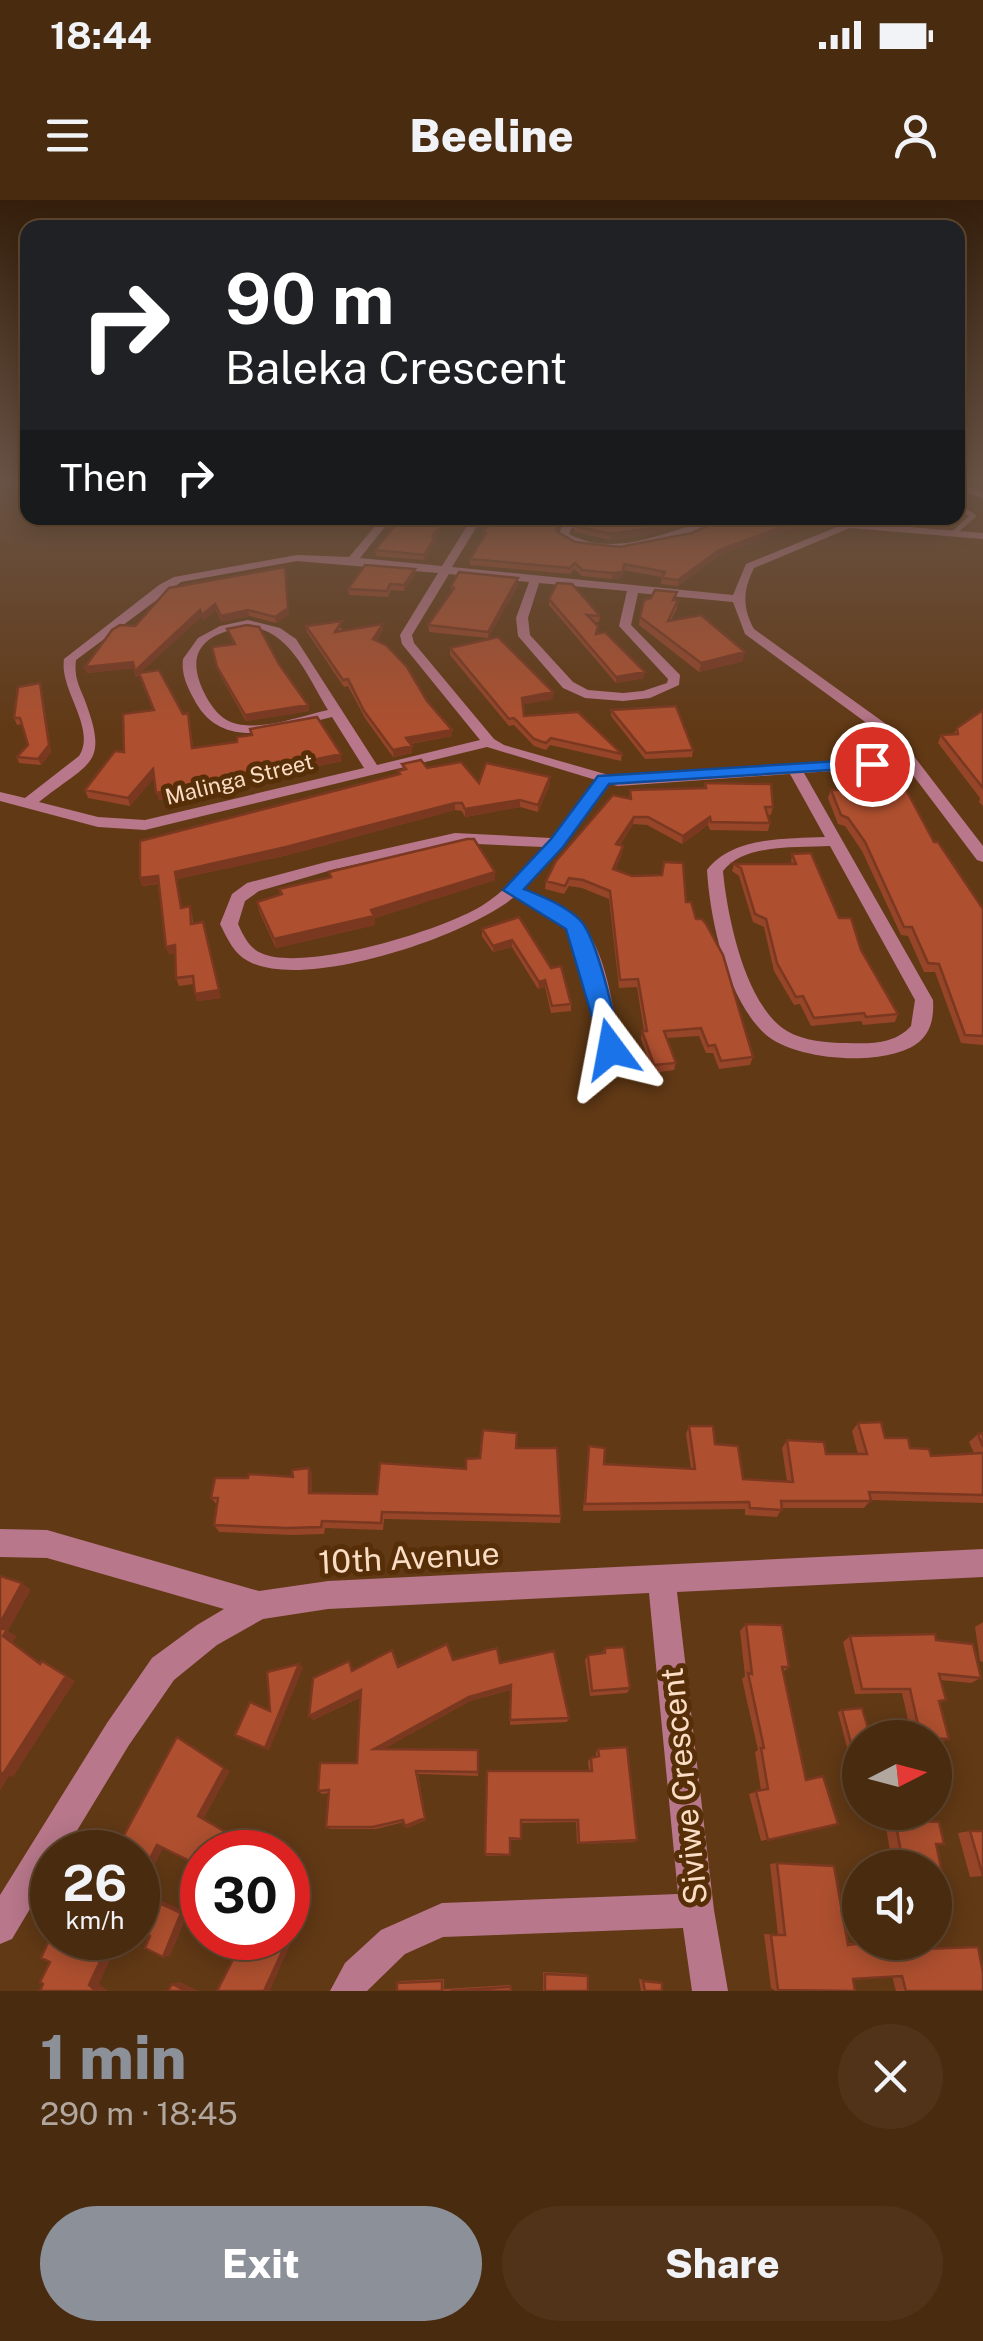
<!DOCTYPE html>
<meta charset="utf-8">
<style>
body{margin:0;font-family:"Public Sans",sans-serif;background:#503319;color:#f1f3f6;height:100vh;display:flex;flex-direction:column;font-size:38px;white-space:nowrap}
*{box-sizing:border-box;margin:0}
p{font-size:32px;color:#b1a79f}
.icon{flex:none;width:55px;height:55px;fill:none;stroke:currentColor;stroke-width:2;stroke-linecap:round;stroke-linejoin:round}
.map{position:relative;height:1791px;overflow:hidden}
.drawer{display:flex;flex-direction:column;background:#492b10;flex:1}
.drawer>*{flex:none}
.top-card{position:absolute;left:20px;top:20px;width:945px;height:305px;border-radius:20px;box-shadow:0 5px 25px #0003,0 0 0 2px #614730;background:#202124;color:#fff;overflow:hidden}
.needle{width:65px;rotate:84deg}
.tools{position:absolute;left:842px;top:1520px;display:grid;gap:20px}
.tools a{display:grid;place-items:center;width:110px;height:110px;border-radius:50%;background:#492b10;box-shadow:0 5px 25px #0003,0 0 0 2px #614730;font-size:50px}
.speed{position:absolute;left:30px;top:1630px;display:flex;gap:20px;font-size:50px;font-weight:700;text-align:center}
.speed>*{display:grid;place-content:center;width:130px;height:130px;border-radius:50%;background:#492b10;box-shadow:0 5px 25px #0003,0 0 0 2px #614730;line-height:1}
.speed small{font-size:25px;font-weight:400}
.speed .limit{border:15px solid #d22;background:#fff;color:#111}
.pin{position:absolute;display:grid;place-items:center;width:85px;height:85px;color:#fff;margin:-42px;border:5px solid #fff;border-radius:50%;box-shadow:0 2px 10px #0007}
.me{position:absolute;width:110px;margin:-55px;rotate:347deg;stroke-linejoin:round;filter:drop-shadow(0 0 8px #0008)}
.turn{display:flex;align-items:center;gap:35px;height:210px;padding:0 40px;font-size:45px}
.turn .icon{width:130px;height:130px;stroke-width:2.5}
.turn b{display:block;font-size:70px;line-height:85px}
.then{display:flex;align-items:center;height:95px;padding:0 40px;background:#0003;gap:20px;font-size:38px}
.round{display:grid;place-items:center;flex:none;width:105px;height:105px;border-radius:52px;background:#503319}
.summary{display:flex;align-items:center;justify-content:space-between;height:170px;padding:0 40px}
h1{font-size:60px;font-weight:800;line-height:75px;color:#8c9099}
.cta{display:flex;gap:20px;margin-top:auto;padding:20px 40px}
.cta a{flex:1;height:115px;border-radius:60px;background:#8c9099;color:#fff;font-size:40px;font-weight:800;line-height:115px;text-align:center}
.cta a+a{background:#503319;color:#f1f3f6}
.status{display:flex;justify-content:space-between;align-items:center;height:70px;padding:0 50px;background:#492b10;direction:ltr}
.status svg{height:28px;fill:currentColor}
header{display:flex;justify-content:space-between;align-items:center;height:130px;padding:0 40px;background:#492b10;font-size:45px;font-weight:800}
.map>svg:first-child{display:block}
</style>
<div class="status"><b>18:44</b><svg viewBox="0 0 49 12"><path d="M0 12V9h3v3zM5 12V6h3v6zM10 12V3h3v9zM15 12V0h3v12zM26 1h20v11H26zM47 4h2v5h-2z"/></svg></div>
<header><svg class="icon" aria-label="menu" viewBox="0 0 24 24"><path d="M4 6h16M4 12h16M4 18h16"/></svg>Beeline<svg class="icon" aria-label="person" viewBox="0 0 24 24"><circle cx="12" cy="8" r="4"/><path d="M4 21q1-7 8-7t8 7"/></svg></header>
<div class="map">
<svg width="983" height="1791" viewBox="0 0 983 1791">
<rect width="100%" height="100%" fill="#613915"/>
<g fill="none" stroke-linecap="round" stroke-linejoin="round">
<!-- lane -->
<path stroke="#b8778b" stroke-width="5" d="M887,318L907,329
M955,332L973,316L958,306"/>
<!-- street -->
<path fill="#b8778b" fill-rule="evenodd" d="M958,284L983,292V298L958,290Z
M382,318H392L360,358L442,366L472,318H482L452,367L733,395L746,364L849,322L983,333V339L850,328L754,368C743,390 742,407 754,429L893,529L983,646V662L977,660L906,566L804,573L933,800C934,815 932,831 919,842C887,868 795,861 765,834C727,799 710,720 707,670C733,636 786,639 825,637L790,574L618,586L609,584L563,646L523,689C540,696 559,702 573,714C607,744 612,807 621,849L611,856L601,849C595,814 589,748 562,723C549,711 530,704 514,697C468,736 303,792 248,761C234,754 227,738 220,724L232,694L247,683L326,662L455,633L551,638L596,580L487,547L145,630L98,627L0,601V592L25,598L79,556C97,528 59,490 64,459L159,385L174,377L297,355L349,357ZM297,361L438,373L400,435L402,444L480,540L377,565L296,439L280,428L248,420L220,426L198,438L183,459C181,476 188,488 196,503C226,554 287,527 332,517L364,568L145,620L98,617L39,602C90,561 110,566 84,498C78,484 74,475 76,460L181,382ZM449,374L529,382L516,418L518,436L563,488L585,498L623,501L650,498L679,485L680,475L631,425L638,393L733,402L745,434L883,535L900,558L619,578L504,545L494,539L414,443L412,435ZM539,383L627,391L619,426L668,479L667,483L643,491L623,493L588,490L573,482L530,435L528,418ZM248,427C290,429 308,478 328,510C300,516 266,530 237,524C223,521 215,511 208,500C183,456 199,433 248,427ZM455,643L544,647C526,668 506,690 483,705C444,730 303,773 261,753C249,748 243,735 238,724L245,701L259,691L335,669ZM830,646L915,800L911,826C895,844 870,844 847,843C827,843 804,841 787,831C745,806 727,715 723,671C745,643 798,648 830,646Z
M580,318H592L571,329L569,334C604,353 644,341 680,329C696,324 711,317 727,318C687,342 599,366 559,335L562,325Z
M0,1329L47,1330L259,1391L328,1381L983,1349V1377L677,1392L714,1710L728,1791H692L683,1728L443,1737L405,1754L367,1791H330L345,1763L381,1730L442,1703L678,1694L649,1393L328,1409L263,1419L217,1445L174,1480L129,1545L64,1652H52V1672L12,1739L0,1744V1695L107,1523L152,1458L197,1425L224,1409L47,1358L0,1357Z"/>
</g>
<!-- wall -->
<path fill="#964528" d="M958,279H983V287Z
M558,324L557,331L575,342L620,347L718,356L678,386L661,384L662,377L623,370L622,378L612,379L582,376L574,369L570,374L470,365V359L484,337L483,331Z
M574,326L651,334L610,340L574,332Z
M437,336V340L424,360L376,356L375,350Z
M415,375L404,391L391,390L388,397L349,395L348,389Z
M518,378V385L488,438L429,432L428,425L451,392V386Z
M169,388L289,414L276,423L249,416L222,422L216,410L203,421L202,416L141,472L190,521L193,548L342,561L159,600L154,578L130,606L88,598L85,590L124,552L153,510L139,475L136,477L134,468L87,473L85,467L135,426Z
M549,399L600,416L599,422H594L597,434L644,478L616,483L549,405Z
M676,400H678L677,409L671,420L743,461L699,472L639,425L640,417Z
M383,424V430L377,440L427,501L452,536L410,544L412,553L393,557L365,518L348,486L344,487L307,432L306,426L343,428L340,431Z
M227,429L279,464L308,505L309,511L246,521L219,473L212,447L233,444Z
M450,448L553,492V499L523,504L524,516L622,554L621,561L550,545L546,550L534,546L514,525L509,526L450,455Z
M42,490L51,552L41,565L19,563L17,557L28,545L22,524L17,525L14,518Z
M611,510L693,550L692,557L645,559L611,516Z
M983,510V606L979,602L980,598L938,543L941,535L954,534L957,528Z
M402,564L427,568L479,583L550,577V584L538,612L520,607L465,617L462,611L455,610L288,655L177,679L182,707L192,714L193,724L221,798L197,801L194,784L179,786L176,778L175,753L169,754L166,747L158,684L142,686L140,678L399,575L398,571L403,570Z
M865,569L894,584L983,709V845L961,843L935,772H924L908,736L901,735L862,651L845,626L838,624L828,598L831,590H851L853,580H863L862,577Z
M705,583L773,607L771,615H768L770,623L768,631L710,630L708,625L682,644L647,625L633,624L620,645L622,654L615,670L686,702L696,719L753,857L750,865L719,869L713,853H706L699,836L667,838L676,863L674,870L653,873L641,839L642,831H644L637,787L619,788L609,699L582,688L569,686L564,694L545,689L546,681L629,599L630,590L704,588Z
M792,654L861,750L898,814L895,822L863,825L861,821L811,826L800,804L794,805L774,771L764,727L753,722L739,676L732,671L734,664H791Z
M329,672L495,680L375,718V725L276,748L259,711L257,702L280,695L279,689L330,677Z
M519,717L571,804V811L551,813L545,787L538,789L512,747L493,752L482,736V729Z
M858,1223L885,1238L931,1256L974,1253L969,1242L978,1234L983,1233V1303L871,1300L864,1308H782L777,1317L745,1315V1309L583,1311L589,1246L604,1264L691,1269L686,1234L689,1226L715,1244L743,1279L787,1281L782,1248L787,1240L826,1254H858L852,1231Z
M516,1248L561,1316L560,1323L384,1319L383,1330L325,1328L324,1334L291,1335L219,1332L214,1325L217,1305L211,1298L293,1277L309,1268L312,1275V1293L377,1294L466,1269L480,1258Z
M983,1422V1462L980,1461L975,1427Z
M746,1424L789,1467L783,1472L806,1580L838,1624L761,1641L749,1594L761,1590L755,1552L758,1550L742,1479L745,1476L740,1431Z
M850,1436L936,1440L981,1478L971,1483L940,1480L946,1500L940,1503L949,1539L935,1543V1538H912L902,1493L855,1494L843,1442Z
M605,1448L630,1488L627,1493L590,1496L585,1460L588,1455L602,1453Z
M453,1460L500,1463L569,1518L567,1522L510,1525V1490L470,1501L383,1549L478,1550V1576L418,1574L426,1620L407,1628L404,1622L376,1629H330L326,1627L329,1593L322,1594L318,1591L357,1563L361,1497L313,1520L352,1466L353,1470L398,1467Z
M842,1510L860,1538V1571H853L838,1512Z
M598,1549L637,1640L634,1642L577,1644L576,1622L521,1623V1639L520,1640H510L509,1656H486L487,1571H589L588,1561L591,1558L596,1557V1552Z
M895,1620L944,1644L936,1646L947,1695L935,1696V1668H893L885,1622Z
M970,1631L983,1676L970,1677L958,1633Z
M777,1663L848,1743L922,1742L923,1748L978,1747L983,1791H896L892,1776L853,1779L855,1791H776L771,1788L764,1734L778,1735L770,1664Z
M543,1772L585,1774L588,1776V1791H543Z
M444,1779V1789L510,1785L511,1791H397V1783L400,1781Z
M639,1779L662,1783V1791H641Z"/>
<!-- shaded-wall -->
<path fill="#7a3821" d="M448,318H453L437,336V340L424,360V355L432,336Z
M559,318H572L558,324L556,336Z
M686,318H704L651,334L610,340L611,334Z
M807,318H820L718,356L678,386V380L719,350Z
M285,367L289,414L276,423L275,417Z
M415,369V375L404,391V385Z
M623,372L622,378L612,379V373Z
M518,378V385L488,438V432Z
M215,404L216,410L203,421L202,415Z
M200,410L202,416L136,477L135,471Z
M248,410L249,416L222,422L221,416Z
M383,424V430L374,445L373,439Z
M745,452L743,461L699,472L701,463Z
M133,462L134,468L87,473L85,467Z
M645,472L644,478L616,483V477Z
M40,483L51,552L41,565L38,559Z
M553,492V499L522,505V498Z
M308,505L309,511L246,521L245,515Z
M452,530V536L407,544L406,538Z
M412,546V553L393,557V550Z
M341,554L342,561L159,600L156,593Z
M153,569L155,577L130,606L128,598Z
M550,577V584L538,612V605Z
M520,600V607L465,617V609Z
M455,603V610L288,655L177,679L183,715L175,672Z
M634,617L633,624L615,652L616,644Z
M710,617L708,625L682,644L683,636Z
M623,646L622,654L612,677L613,669Z
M495,672V680L375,718V725L276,748L274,739Z
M158,676L160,683L142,686L140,678Z
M203,722L221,798L197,801L195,794Z
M512,740V747L493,752V746Z
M175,745L177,752L169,754L166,747Z
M545,780V787L538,789L539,782Z
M309,1268L312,1275V1300L309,1293Z
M22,1383L31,1390L8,1431L17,1436L13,1442L49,1469L40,1464L3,1436L0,1428V1423Z
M299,1464L303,1468L269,1551L265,1548Z
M52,1466L75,1481L13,1577L9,1576L0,1591V1572Z
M511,1485L510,1490L470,1501L377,1553L374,1549L469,1497Z
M361,1490L364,1495L313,1520L309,1516Z
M177,1537L230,1571L204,1618L230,1633L221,1652H214L198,1616Z
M416,1571L426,1620L407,1628L405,1626Z
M253,1630L290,1644L288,1654L282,1652Z
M157,1645L164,1646L147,1681L161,1688L156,1698L188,1713L170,1756L163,1757L148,1698L139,1680Z
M288,1737L292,1740L270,1791H264L282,1738Z
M111,1738H120L99,1784L108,1791H96L89,1785Z
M180,1782L199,1791H186L172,1784Z"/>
<!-- building -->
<path fill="#ae502f" stroke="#7a3821" stroke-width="2.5" d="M401,318H448L432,336L437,334L424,355L375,350Z
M497,318H560L556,331L575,342L620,347L692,333L726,318H807L719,350L678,380L662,378L665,372L624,364L623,372L612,373L582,370L575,363L570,368L470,359L486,333L483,331Z
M591,318H686L652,328L611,334L574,326Z
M365,365L415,369L404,385L390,384L387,391L348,389Z
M285,367L288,408L275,417L248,410L221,416L215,404L202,415L200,410L135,471L133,462L85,467L112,430L120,425L135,426L169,388Z
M459,372L518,378L488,432L428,425L454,388L451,386Z
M557,383L572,384L600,416L587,415L598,426L596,434L605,432L645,472L616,477L549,399Z
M655,390L677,392L673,400H678L668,421L701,415L745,452L701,463L640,417L644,400L651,398Z
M342,421L335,432L383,424L373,439L386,445L407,467L427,501L452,530L406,538L412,546L393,550L364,511L348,479L343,480L306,426Z
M247,425L259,427L279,464L308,505L245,515L217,467L212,447L235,444L227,429Z
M498,437L553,492L522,498L524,516L578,512L622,554L551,538L546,543L534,539L514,518L509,519L450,448Z
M159,470L183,514L188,513L192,548L237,542V537L252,535L250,529L317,517L341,554L156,593L153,569L128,598L85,590L115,551L124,552L123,514L154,510L139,473Z
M40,483L49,545L38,559L17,557L28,545L20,518H14L18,487Z
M676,506L693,550L646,553L611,510Z
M983,510V588L941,535L958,534L957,528Z
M421,560L427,568L461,562L479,583L486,563L550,577L538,605L520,600L465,609L462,603H455L286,647L175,672L181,708L190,706L191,724L203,722L219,790L195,794L193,776L176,778L175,745L166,747L158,676L140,678V641L400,574L398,571L406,569L402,564Z
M865,569H889L894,584H903L934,642H938L983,709V836L965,835L939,764L928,763L912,727H904L865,642L848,618L841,615L831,590H859L853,580H868Z
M705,583L771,584L773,607H765L770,623L711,622L710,617L683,636L648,617H634L616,644L623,646L613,669L632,676L662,675L664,662L683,663L686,702H691L696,719H702L706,724L723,755L753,857L721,861L715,845L708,846L701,828L664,831L676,863L654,865L642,831H647L638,779L620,780L610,691L583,680L569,678L565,686L546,681L556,661L613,595L631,599L630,590L706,588Z
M467,639H474L495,672L371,710L374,716L274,739L257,702L282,694L279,689L331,677L329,672Z
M811,653L839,718H851L861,750L898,814L866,817L864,813L814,818L803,796L796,797L777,763L766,719L755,714L741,668L734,664H796L792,654Z
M519,717L551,768L561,766L571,804L552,806L545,780L539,782L512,740L493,746L482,729Z
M881,1222L885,1238H908L910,1248L929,1249L931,1256L983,1253V1295L869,1292L871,1301H781L782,1310L750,1308L749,1302L585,1304L589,1246L605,1248L604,1264L695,1269L689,1226H713L715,1244L738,1246L743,1279L793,1282L787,1240L824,1242L826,1254H867L858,1223Z
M483,1230L517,1233L516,1248H557L561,1316L382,1312L381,1323L322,1321L321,1327L287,1328L214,1325L218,1298H211L215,1278H248L249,1274L293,1277L292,1270L309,1268V1293L377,1294L380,1263L466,1269V1259L480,1258Z
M983,1233V1247L978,1234Z
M0,1376L22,1383L0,1423Z
M746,1424L782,1425L789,1467H782L806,1580L823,1576L838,1624L768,1640L756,1591L768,1589L761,1548H764L748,1473L752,1474Z
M0,1428L7,1430L3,1436L40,1464L42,1461L66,1476L3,1574L0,1572Z
M935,1434L936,1440L973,1444L981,1478L939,1474L946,1500L939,1501L949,1539L921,1538L910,1489H862L850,1436Z
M447,1444L453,1460L497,1448L500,1463L554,1451L569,1518L510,1520L511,1485L469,1497L374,1549L478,1550V1572L416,1571L425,1618L405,1626L403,1620L373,1627H326L329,1590L318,1591L320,1563H357L361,1490L309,1516L313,1478L349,1461L352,1471L392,1450L398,1467Z
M624,1447L630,1488L592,1491L588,1455L605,1453V1448Z
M299,1464L265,1548L235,1535L250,1502L270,1511L267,1472Z
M862,1508L871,1538H860V1569H858L842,1510Z
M177,1537L224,1568L198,1616L224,1631L214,1652H202V1667L157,1645L139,1680L153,1688L148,1698L181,1713L163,1757L145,1748L150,1736L138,1729V1652H130L134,1644L123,1637Z
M627,1547L637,1640L579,1643L578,1620H521V1639L510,1638V1655L485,1654L487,1571H592L591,1558L599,1556L598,1549Z
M895,1620L939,1622L944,1644H936L947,1695H935V1668H904Z
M253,1630L285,1642L282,1652H246Z
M970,1631H983V1676Z
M777,1663L834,1666L848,1745L869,1742H922L923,1749L978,1747L983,1773V1791H906L902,1776L853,1779L855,1791L778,1790L771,1735H785Z
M52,1734V1738H111L89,1785L96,1791H40L43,1784L40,1782L50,1762L41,1758Z
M244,1738H282L287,1741L264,1791H217Z
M545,1774L588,1776V1791H545Z
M442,1781V1791H397V1783Z
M643,1781L662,1783V1791H645Z
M172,1784L186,1791H168Z
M511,1787V1791H450Z"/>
<!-- sky -->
<linearGradient id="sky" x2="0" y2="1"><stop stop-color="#351f0c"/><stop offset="0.53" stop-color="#6a5446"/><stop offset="1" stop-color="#6a5446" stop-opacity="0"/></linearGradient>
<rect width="983" height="530" fill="url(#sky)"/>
<!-- route -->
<path fill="#1a73e8" stroke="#114b97" stroke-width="2.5" d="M872,559L881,564L878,567L609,584L563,647L524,689C543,697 565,705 580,720C598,738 615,822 622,849L618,854H603L566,729L503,690L551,639L598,576Z"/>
<g text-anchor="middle" stroke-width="10" stroke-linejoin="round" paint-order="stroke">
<!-- far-street labels -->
<g font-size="22" fill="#fbdcc4" stroke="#562f08">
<text transform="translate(239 579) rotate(-14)" y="8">Malinga Street</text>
</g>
<!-- near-street labels -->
<g font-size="32" fill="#fbdcc4" stroke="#562f08">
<text transform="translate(409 1358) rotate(-3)" y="11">10th Avenue</text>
<text transform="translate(684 1586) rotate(-96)" y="11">Siviwe Crescent</text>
</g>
</g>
</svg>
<div class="tools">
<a><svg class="needle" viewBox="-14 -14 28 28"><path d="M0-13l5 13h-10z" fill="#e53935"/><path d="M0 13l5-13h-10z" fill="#b1a79f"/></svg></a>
<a><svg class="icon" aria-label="sound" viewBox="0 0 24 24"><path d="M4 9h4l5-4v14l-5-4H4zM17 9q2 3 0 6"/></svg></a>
</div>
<div class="speed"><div>26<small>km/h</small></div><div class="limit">30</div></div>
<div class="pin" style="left:872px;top:564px;background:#d93025"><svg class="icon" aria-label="arrive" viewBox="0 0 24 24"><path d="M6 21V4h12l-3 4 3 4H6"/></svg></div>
<svg class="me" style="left:611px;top:849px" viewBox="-20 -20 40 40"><path d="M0-17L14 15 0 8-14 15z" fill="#1a73e8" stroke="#fff" stroke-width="4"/></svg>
<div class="top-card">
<div class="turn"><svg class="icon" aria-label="right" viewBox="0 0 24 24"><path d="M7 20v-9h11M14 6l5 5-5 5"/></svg><div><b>90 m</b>Baleka Crescent</div></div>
<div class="then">Then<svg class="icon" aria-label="right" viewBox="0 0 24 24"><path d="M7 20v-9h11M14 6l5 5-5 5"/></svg></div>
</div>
</div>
<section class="drawer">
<div class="summary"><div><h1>1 min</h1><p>290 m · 18:45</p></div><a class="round"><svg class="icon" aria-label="close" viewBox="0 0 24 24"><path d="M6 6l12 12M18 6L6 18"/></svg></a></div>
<div class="cta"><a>Exit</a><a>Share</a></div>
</section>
